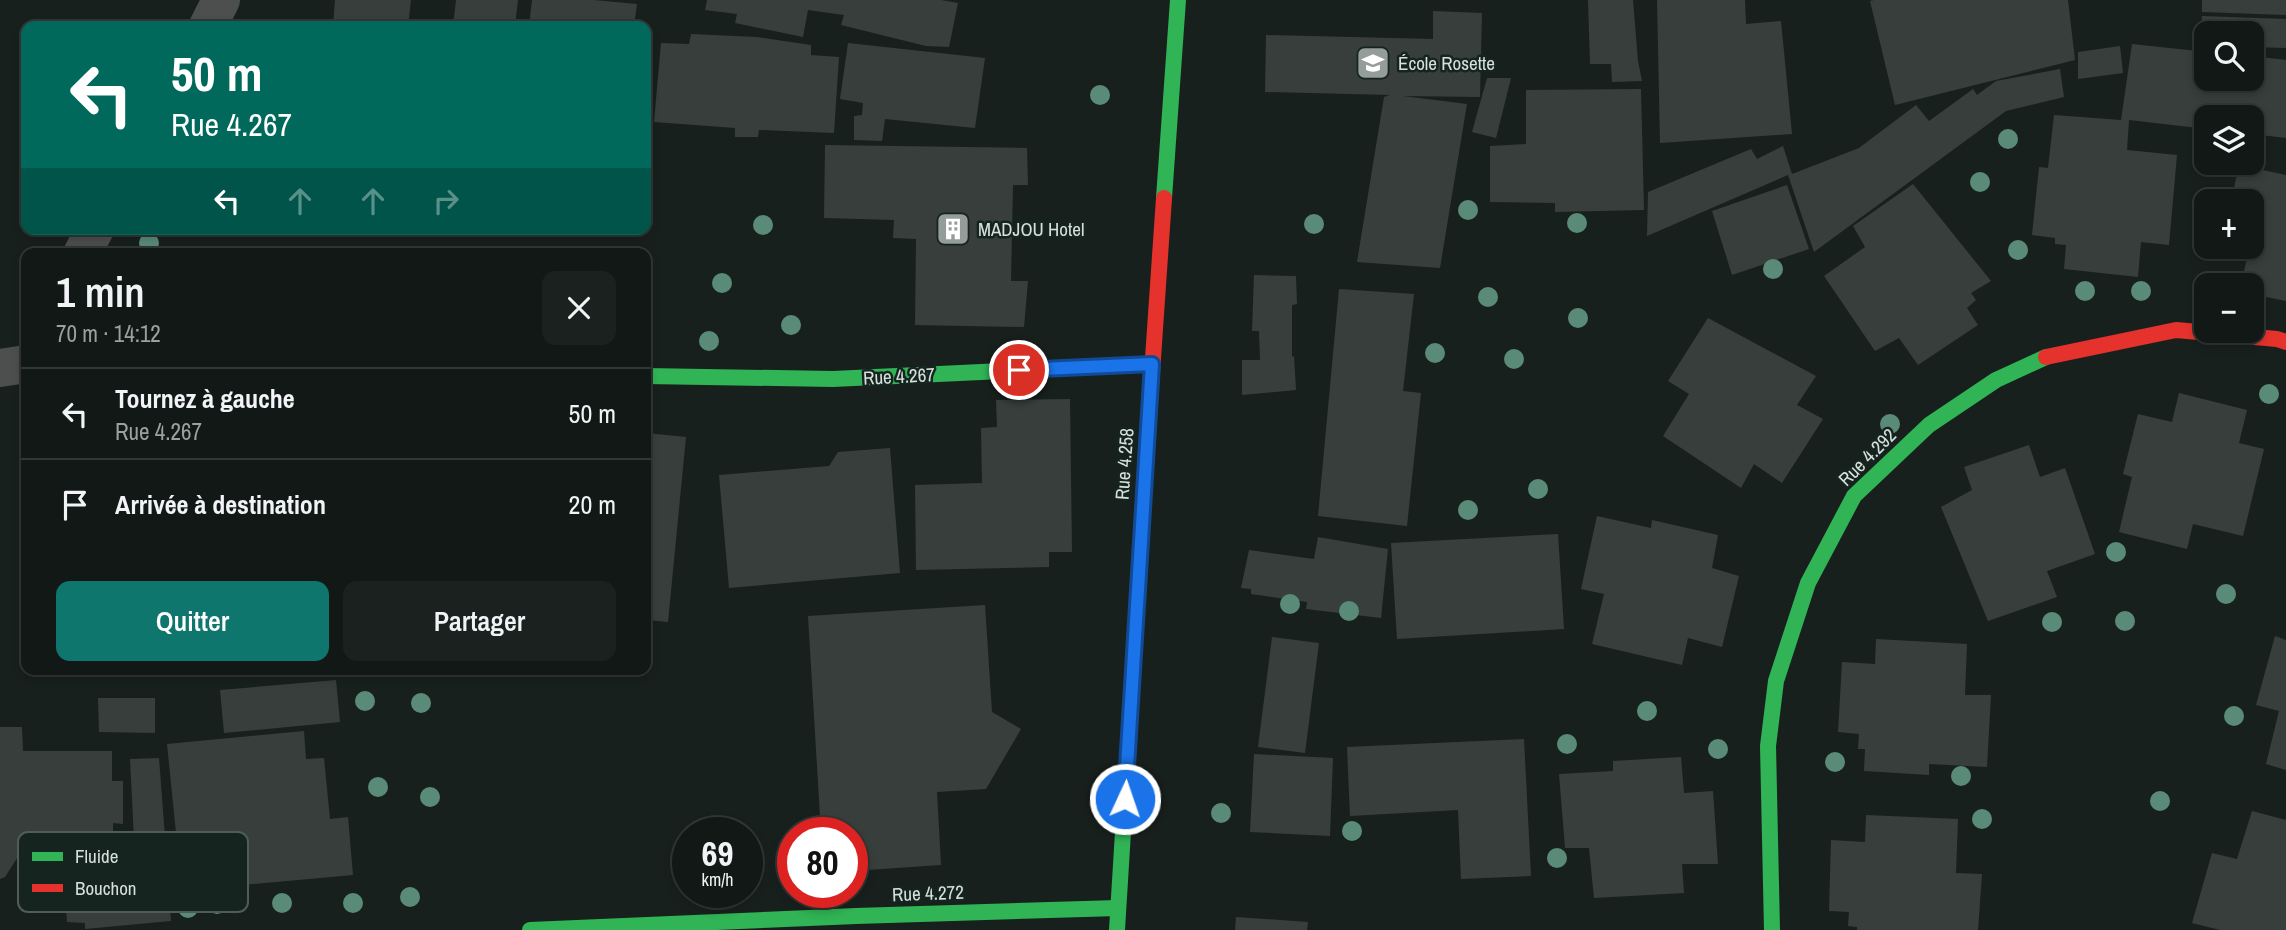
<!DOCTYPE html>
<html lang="fr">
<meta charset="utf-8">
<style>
body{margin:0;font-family:"Archivo Narrow",sans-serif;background:#1b211f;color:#f1f3f6;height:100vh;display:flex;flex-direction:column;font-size:26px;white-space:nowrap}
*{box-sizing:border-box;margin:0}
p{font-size:23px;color:#9ca0a1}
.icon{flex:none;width:38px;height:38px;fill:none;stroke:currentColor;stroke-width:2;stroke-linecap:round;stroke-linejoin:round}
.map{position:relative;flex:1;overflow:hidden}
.sheet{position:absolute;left:21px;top:248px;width:630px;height:427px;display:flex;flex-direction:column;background:#121816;border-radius:14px;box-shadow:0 4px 10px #0003,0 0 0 2px #313735}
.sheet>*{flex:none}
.banner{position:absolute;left:21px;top:21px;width:630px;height:214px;border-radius:14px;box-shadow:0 4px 10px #0003,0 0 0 2px #313735;background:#00695c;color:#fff;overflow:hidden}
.fabs{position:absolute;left:2194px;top:21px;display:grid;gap:14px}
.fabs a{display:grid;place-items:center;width:70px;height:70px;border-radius:14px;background:#121816;box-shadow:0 4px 10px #0003,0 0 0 2px #313735;font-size:35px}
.speed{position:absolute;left:672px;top:817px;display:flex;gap:14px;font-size:35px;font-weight:700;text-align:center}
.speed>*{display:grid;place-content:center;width:91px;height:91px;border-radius:50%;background:#121816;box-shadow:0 4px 10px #0003,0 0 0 2px #313735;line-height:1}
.speed small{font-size:18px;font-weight:400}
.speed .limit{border:10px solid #d22;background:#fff;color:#111}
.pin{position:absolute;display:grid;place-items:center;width:60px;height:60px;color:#fff;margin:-30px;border:4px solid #fff;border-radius:50%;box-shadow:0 2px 7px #0007}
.me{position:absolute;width:77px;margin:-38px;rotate:3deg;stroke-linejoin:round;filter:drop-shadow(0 0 5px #0008)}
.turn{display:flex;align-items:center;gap:24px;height:147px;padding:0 35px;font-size:32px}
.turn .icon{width:91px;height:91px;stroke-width:2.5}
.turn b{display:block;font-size:49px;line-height:60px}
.lanes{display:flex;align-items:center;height:66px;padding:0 35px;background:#0003;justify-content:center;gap:35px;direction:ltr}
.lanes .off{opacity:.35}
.round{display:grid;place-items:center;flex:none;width:74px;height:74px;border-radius:14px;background:#1b211f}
.summary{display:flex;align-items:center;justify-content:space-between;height:119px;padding:0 35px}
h1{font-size:42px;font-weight:600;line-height:52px}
.primary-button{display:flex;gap:14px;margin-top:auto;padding:14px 35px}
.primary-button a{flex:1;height:80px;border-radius:14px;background:#0f766e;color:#fff;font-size:28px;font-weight:600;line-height:80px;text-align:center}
.primary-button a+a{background:#1b211f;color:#f1f3f6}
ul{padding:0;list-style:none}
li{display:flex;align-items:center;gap:21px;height:91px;padding:0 35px;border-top:2px solid #313735}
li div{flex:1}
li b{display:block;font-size:26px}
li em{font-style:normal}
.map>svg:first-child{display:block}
</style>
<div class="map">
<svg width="2286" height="930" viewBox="0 0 2286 930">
<rect width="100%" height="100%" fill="#18201d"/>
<!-- building -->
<path fill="#383e3c" d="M335,0H411L408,26H333Z
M456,0H518L515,26H453Z
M532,0H594L637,4L634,26H529Z
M707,0H941L958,3L949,47L926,46L841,25L844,15L808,10L803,37L735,23L737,14L705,10Z
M1588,0H1633L1638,61L1642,81L1612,82L1611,64H1590Z
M1657,0H1745L1746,24L1781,21L1792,134L1660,143Z
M1874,0H2068L2075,60L1895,105L1870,1Z
M2202,0H2286V15L2202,12Z
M1433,11L1482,13L1480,97L1403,96L1467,104L1440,268L1357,262L1384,97L1390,95L1265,92L1266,35L1433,39Z
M2202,16L2286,19V48L2252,47V33H2207V46H2200Z
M691,34L757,37L811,45V55L839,57L834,133L759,130L758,137H735V128L654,122L661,43L689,44Z
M848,43L985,58L975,128L885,119L882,141L854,140V116L862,115L863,103L840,99Z
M2132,44L2207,52V79H2252V56L2286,60V138L2252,134V117H2207V129L2129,120L2127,150L2177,155L2169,245L2141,242L2138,277L2064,269L2066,245L2055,244V238L2032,235L2039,167L2048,168L2054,115L2121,120Z
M2120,46L2123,73L2078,79V52Z
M2060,69L2064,97L2006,111L1814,252L1788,175L1647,236L1648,192L1751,149L1757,159L1783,146L1792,174L1859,148L1916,105L1929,121L1973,89L1977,95L1996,81Z
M1487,78H1511L1496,138L1472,132Z
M1641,89L1644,210L1555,212V203L1490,202V146L1526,144V90Z
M825,145L1027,148L1028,185H1013L1011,281H1028L1024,327L915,325L916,239L893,238L894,220L824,218Z
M2239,165L2286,175V301L2252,294V285H2241L2247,258L2220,252L2221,247H2252V201H2231Z
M1913,184L1991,281L1971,293L1976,300L1967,308L1978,325L1918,365L1899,338L1875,351L1824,276L1865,247L1853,226Z
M1787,185L1809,249L1732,275L1712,211Z
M1254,275L1296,276L1297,304L1292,305V357L1294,356L1296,390L1242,395V360H1260L1259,331H1252Z
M1339,289L1414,294L1403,391L1421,393L1407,526L1318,516Z
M1708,318L1816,376L1797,405L1823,419L1782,483L1754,464L1741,488L1663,436L1689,394L1668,381Z
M2179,393L2247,410L2239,443L2264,449L2243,536L2193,524L2187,549L2119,532L2132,477L2123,474L2138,414L2172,422Z
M1070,399L1072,552H1049V567L916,570L915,485L982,483L981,428L997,427L996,400Z
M646,433L686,437L668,622L646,620Z
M2029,445L2040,477L2065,468L2095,554L2047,571L2057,597L1988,621L1941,507L1972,490L1964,467Z
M890,448L900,573L729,588L719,475L829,466L838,452Z
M1597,516L1651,528L1652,520L1718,535L1712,568L1739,576L1722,647L1688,638L1682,665L1592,644L1604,594L1581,589Z
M1558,534L1564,629L1397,639L1391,543Z
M1318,537L1388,549L1381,618L1306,609L1307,602L1251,594V589L1241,588L1249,550L1314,559Z
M985,605L992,712L1021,729L986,789L937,792L941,865L852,871V833H821L808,616Z
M2275,636L2286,640V770L2266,764L2279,711L2256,705Z
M1272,637L1319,643L1305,753L1258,747Z
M1876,639L1967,644L1965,695H1991L1987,767L1929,764V775L1864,771L1865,749H1858L1859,734L1838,732L1842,662L1875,664Z
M336,680L340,722L224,733L220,690Z
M98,698H155V733L99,732Z
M0,727H22L23,751H112V781H123V824L113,823V850L21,852L5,877L0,879Z
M304,731L306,759L324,758L330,819L348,817L353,875L231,886V879L181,882L167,744Z
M1524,739L1531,876L1461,879L1458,810L1350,816L1347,747Z
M1254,754L1333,758L1330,836L1250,832Z
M1681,757L1684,793L1713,791L1718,864H1682L1684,893L1594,898L1589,848H1565L1559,774L1613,771V761Z
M159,758L165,837L134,839L130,759Z
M2252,811L2286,820V930H2220L2192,923L2212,853L2237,859Z
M1866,815L1958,819L1956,873L1982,874L1978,930H1857V927L1848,926L1849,912L1829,911L1831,840L1865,842Z
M168,887L171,921L85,929V923L67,922L66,909L82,908L81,895Z
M1236,917L1308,922L1307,930H1235Z"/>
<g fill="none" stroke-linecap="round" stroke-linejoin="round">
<!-- street -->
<path stroke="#4c4f4d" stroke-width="38" d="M208,26L221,0
M82,254L95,229
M0,368L26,364"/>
<!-- fast -->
<path stroke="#30b455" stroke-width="16" d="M1164,198L1178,0
M646,376L833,379L1152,364
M530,930L856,916L1118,908
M1117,930L1144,489
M1772,930L1768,746L1776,681L1808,583L1854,496L1929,425L1996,380L2046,357"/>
<!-- jam -->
<path stroke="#e5322d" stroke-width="16" d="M2046,357L2176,330L2277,339L2286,342
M1144,489L1164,198"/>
</g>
<!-- trees -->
<g fill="#5a8b79">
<circle cx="1100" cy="95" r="10"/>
<circle cx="2008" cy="139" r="10"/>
<circle cx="1980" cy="182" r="10"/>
<circle cx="1468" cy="210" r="10"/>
<circle cx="1577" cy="223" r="10"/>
<circle cx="1314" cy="224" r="10"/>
<circle cx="763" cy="225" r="10"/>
<circle cx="149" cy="243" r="10"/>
<circle cx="2018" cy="250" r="10"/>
<circle cx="1773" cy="269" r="10"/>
<circle cx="722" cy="283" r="10"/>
<circle cx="2085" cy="291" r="10"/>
<circle cx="2141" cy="291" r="10"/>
<circle cx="1488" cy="297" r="10"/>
<circle cx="1578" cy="318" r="10"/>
<circle cx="791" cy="325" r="10"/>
<circle cx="709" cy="341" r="10"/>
<circle cx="1435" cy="353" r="10"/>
<circle cx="1514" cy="359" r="10"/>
<circle cx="2269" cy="394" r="10"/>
<circle cx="1890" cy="424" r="10"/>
<circle cx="1538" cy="489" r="10"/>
<circle cx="1468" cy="510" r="10"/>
<circle cx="2116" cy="552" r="10"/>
<circle cx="2226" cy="594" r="10"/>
<circle cx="1290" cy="604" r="10"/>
<circle cx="1349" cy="611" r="10"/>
<circle cx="2125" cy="621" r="10"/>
<circle cx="2052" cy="622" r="10"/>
<circle cx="365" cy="701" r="10"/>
<circle cx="421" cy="703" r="10"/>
<circle cx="1647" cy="711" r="10"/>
<circle cx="2234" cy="716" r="10"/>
<circle cx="1567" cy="744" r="10"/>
<circle cx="1718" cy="749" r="10"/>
<circle cx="1835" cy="762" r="10"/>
<circle cx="1961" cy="776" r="10"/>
<circle cx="378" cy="787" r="10"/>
<circle cx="430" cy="797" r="10"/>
<circle cx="2160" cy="801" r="10"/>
<circle cx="1221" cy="813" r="10"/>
<circle cx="1982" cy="819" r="10"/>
<circle cx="1352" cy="831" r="10"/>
<circle cx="1557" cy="858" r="10"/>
<circle cx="410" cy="897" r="10"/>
<circle cx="282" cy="903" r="10"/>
<circle cx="353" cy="903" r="10"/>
<circle cx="217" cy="904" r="10"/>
<circle cx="188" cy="908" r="10"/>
</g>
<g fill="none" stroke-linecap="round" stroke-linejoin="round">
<defs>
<path id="route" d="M1019,370L1152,364L1125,799"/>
</defs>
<!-- route casing -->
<use href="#route" stroke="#114b97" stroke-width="18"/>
<!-- route -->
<use href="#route" stroke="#1a73e8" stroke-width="12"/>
</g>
<!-- icons -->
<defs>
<symbol id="school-square" viewBox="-11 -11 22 22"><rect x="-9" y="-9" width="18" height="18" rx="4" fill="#949d99" stroke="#15241e"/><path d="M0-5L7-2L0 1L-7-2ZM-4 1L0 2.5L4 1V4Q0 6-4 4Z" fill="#fff"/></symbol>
<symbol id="building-square" viewBox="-11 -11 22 22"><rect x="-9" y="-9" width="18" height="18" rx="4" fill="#949d99" stroke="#15241e"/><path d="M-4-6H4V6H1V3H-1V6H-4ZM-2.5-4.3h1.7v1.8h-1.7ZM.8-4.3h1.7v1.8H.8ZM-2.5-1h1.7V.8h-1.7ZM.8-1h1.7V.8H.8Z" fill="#fff"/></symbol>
</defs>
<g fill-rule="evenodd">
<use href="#school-square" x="1354" y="44" width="38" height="38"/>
<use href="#building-square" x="934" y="210" width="38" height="38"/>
</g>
<g text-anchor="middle" stroke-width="5" stroke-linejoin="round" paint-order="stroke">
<!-- poi labels -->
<g font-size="19" fill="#d7e0dc" stroke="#15241e" text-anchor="start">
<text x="1398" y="70">École Rosette</text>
<text x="978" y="236">MADJOU Hotel</text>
</g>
<!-- street labels -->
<g font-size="19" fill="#d7e0dc" stroke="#15241e">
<text transform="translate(899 376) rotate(-3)" y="7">Rue 4.267</text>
<text transform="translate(1867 457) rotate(-45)" y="7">Rue 4.292</text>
<text transform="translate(1124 464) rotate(-86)" y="7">Rue 4.258</text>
<text transform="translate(928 893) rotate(-2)" y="7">Rue 4.272</text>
</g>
</g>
<!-- legend -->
<rect x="18" y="832" width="230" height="80" rx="10" fill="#15241e" stroke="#4f5c57" stroke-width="2"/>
<rect x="32" y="852" width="31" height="9" fill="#30b455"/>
<rect x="32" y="884" width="31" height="8" fill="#e5322d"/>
<g font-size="19" fill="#d7e0dc">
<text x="75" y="863">Fluide</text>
<text x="75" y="895">Bouchon</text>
</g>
</svg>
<div class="fabs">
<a><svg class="icon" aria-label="search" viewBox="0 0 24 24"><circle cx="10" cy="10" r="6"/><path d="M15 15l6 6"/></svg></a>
<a><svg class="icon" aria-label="layers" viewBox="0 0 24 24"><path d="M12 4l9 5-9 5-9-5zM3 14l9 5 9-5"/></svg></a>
<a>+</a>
<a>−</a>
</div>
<div class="speed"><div>69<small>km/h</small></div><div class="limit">80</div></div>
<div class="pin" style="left:1019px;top:370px;background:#d93025"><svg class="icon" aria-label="arrive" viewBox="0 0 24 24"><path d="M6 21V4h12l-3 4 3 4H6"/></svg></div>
<svg class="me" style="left:1125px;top:799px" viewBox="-20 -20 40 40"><circle r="17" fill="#1a73e8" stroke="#fff" stroke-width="3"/><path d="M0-11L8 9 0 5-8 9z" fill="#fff"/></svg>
<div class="banner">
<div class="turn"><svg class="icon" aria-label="left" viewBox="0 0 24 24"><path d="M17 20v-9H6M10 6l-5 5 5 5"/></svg><div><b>50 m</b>Rue 4.267</div></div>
<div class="lanes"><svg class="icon" aria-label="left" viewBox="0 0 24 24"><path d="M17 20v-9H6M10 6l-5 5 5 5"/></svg><svg class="icon off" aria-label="ahead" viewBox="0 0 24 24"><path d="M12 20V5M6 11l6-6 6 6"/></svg><svg class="icon off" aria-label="ahead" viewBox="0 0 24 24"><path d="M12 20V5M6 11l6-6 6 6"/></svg><svg class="icon off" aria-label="right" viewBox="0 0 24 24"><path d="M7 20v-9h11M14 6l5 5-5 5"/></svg></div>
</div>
<section class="sheet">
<div class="summary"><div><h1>1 min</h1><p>70 m · 14:12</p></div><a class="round"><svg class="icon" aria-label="close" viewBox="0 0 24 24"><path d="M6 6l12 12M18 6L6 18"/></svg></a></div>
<ul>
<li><svg class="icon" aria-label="left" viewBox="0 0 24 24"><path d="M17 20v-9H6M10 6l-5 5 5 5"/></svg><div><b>Tournez à gauche</b><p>Rue 4.267</p></div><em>50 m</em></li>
<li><svg class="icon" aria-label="arrive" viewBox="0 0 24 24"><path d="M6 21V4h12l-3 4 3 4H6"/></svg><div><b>Arrivée à destination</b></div><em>20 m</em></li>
</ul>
<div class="primary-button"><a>Quitter</a><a>Partager</a></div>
</section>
</div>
